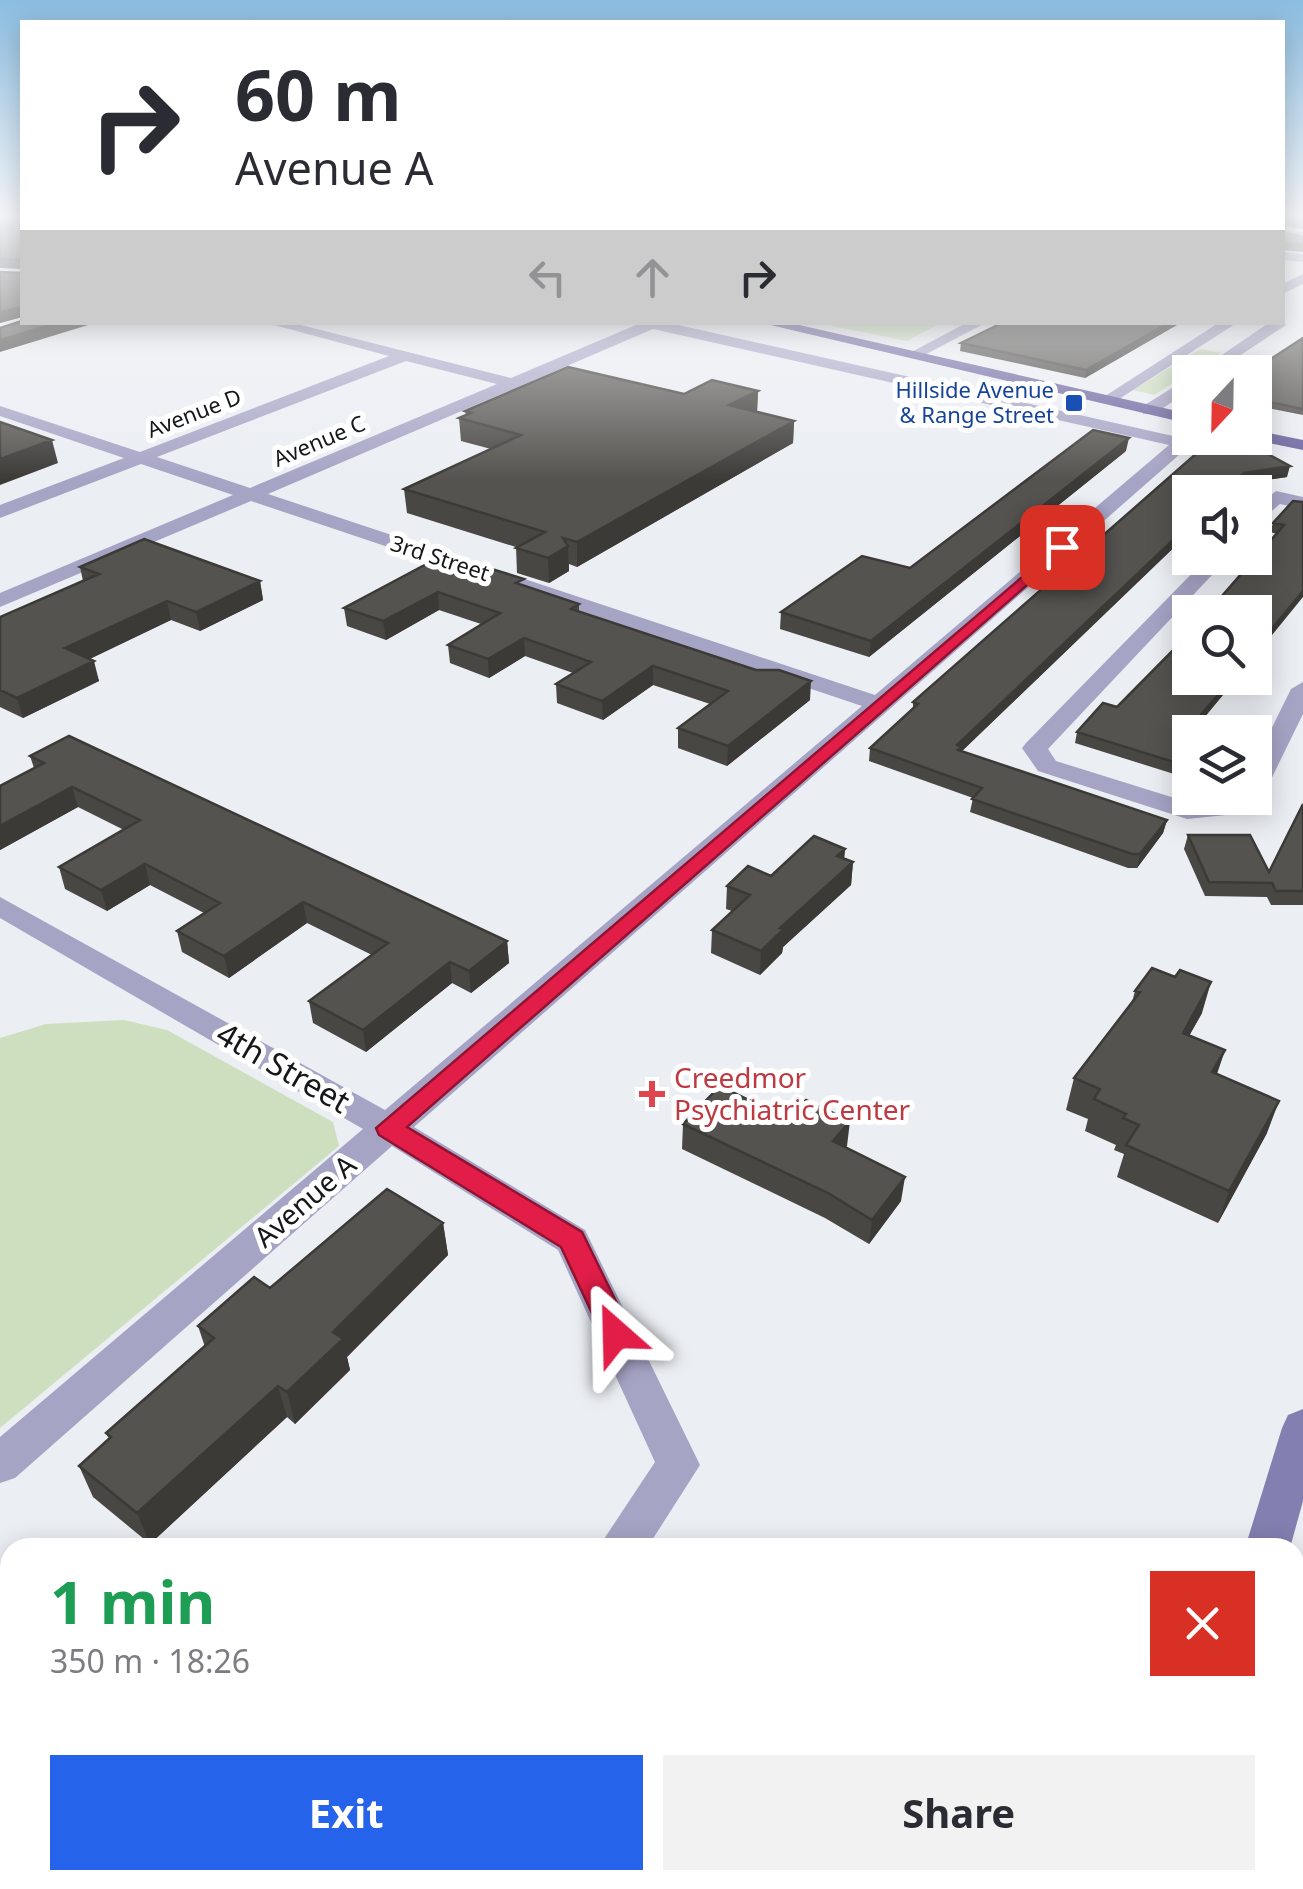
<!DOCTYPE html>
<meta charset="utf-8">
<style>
body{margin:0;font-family:"Noto Sans",sans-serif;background:#f2f2f3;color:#2b2b33;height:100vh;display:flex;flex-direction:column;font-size:38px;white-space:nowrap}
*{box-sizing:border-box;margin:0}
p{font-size:32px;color:#7c7c81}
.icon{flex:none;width:55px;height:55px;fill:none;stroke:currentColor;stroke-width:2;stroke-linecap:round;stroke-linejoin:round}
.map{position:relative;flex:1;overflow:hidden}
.drawer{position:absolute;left:0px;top:1538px;width:1305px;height:352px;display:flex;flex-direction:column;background:#fff;border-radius:30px 30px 0 0;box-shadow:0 5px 25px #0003}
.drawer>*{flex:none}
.top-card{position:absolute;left:20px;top:20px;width:1265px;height:305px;border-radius:0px;box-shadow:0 5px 25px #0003;background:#fff;color:#2b2b33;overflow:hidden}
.needle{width:65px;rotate:202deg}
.tools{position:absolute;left:1172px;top:355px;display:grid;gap:20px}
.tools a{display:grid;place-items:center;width:100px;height:100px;border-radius:0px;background:#fff;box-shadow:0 5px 25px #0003;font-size:50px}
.pin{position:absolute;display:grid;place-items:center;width:85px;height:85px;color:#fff;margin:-42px;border-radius:20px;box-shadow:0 5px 15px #0006}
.me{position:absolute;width:110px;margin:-55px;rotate:335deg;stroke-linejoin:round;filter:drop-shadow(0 0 8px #0008)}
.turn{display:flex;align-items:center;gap:35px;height:210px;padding:0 50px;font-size:45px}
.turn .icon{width:130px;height:130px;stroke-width:2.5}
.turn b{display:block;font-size:70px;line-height:85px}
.lanes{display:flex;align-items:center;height:95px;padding:0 50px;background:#0003;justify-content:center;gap:50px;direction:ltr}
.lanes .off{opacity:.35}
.round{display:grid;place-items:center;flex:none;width:105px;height:105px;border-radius:0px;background:#f2f2f3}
.summary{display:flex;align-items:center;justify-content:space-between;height:170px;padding:0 50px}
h1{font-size:60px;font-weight:700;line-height:75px;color:#1e9e55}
.primary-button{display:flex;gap:20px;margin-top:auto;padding:20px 50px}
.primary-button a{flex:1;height:115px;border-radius:0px;background:#2563eb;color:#fff;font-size:40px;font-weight:700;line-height:115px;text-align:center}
.primary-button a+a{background:#f2f2f3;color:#2b2b33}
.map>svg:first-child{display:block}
</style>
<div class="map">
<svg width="1303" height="1889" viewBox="0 0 1303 1889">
<rect width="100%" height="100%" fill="#ebeef3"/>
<!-- green -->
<path fill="#cddfbf" d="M818,323L940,322V323L907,341Z
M1200,349L1221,353L1154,395L1133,390Z
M124,1020L167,1030L333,1122L339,1146L0,1428V1038L46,1024Z"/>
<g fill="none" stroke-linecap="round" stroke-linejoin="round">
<!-- minor -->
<path fill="#a6a4c5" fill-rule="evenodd" d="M0,215H22V218L0,223Z
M1282,230L1303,232V240L1282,238Z
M1282,252L1303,254V262L1282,260Z
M1303,274V284L1282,294V284Z
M1282,318L1286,325L1215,372H1197L1270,322H1282Z
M263,322H289L511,378L643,322H665L1182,438H1213L1188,447L414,1127L585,1230L700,1465L647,1548H598L655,1462L558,1250L392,1146L15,1478L0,1483V1437L363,1129L0,918V897L385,1110L862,706L251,501L0,607V593L233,495L141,464L0,518V505L124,458L0,416V406L140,452L389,356ZM653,329L1169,445L875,695L268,494ZM406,361L497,384L250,488L157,457Z
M968,322H987L917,359L904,356Z
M1220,322H1238L1113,403L1099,400Z
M1190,377V389L1155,414H1143V406Z
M1276,491L1303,497V509L1280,504L1255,525V508Z
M1207,558H1228L1048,749L1056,761L1197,805L1255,798V762L1291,689L1303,682V714L1255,812L1187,819L1038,771L1022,748L1026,743Z
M0,1583L10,1587V1638L0,1634Z
M954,1880H1017L1021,1889H958Z"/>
<!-- secondary -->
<path fill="#837fb0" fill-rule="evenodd" d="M1303,1409V1501L1290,1548H1245L1282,1428L1288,1415Z
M1141,1880H1195L1192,1889H1138Z"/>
<!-- primary -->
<path fill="#6b649f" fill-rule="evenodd" d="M758,322H786L1190,414V424Z
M1255,430L1303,440V450L1249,439L1255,438Z"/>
</g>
<!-- wall -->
<path fill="#494744" d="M22,215V317L0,323V272L22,273V269L0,268V221Z
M1282,215H1303V229L1282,226Z
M1282,232L1303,237V252L1282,250Z
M1182,322L1085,378L960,351L961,343Z
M1303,338V415L1262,407L1255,413V372Z
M758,391L757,412L794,421L793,443L577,567L569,564V571L549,583L517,573L516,547L407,513L404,489L491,449L461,441L459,418L466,416L465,411L684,394Z
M1126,451L869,657L780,629L781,612L910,568Z
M1197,453L1287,477L1241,484L1232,492H1190V532L962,751L1167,820L1163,833L1137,868H1128L970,812L973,798L869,761L870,748L913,708V702Z
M1303,502L1277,534L1270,532L1273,523Z
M434,560L524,586L579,604V612L810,700L727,766L678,748V728L710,704L653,685L603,720L557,703L556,684L573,673L525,656L489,678L450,663L448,645L481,624L439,610L386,640L347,626L344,608Z
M80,567L260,581L263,600L200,631L171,620L90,659L99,681L23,718L0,707V617L83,581Z
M1182,643L1190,678H1237L1194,730L1190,732V779L1075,743L1077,732L1117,707Z
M30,756L507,941L509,963L471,993L452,983L366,1052L313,1023L309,1001L372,955L307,923L229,978L182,952L177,931L204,913L150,885L107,911L65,889L59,867L124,830L78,807L0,850V786L34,768Z
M1303,804V905H1271L1267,897L1205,896L1184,849L1188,835L1269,872Z
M845,849L844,858L853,862L851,885L783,947L782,953L760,975L711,953L712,930L732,911L726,909L727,886L771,876Z
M1135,991L1202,1013L1189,1036L1225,1050L1217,1074L1267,1133L1218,1223L1117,1177L1124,1154L1114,1150L1116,1145L1085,1131L1088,1119L1066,1110L1074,1078L1132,1002Z
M788,1119L850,1121L845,1147L901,1201L869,1244L825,1218L682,1149L683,1124Z
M443,1223L448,1255L347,1357L350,1370L295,1424L287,1417L150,1544L93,1497L79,1466L109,1439L106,1433L205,1347L198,1326L270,1288Z"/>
<!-- shaded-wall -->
<path fill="#3c3a37" d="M20,307L22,317L0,323V312Z
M60,322H98L0,352V340Z
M1170,322H1182L1085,378L1086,370Z
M758,391L757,412L729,405Z
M1264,401L1262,407L1255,413L1256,407Z
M794,421L793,443L577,567V542Z
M1129,438L1126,451L869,657L871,641Z
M52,440L58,463L0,485V459Z
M1290,466L1287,477L1241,484L1232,492H1223L1244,473Z
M1190,524V532L960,753L957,745Z
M568,546L569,571L549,583L548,558Z
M260,581L263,600L200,631L196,612Z
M1303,591V597L1255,656V649Z
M438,592L439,610L386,640L383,621Z
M167,601L171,620L70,668L65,648Z
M524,638L525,656L489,678L488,659Z
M94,661L99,681L23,718L17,698Z
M653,666V685L603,720L602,701Z
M1232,678H1237L1192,732L1189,729Z
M811,681L810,700L727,766L728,746Z
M72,787L78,807L0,850V826Z
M1167,820L1163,833L1137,868L1140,854Z
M845,849L843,871L853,862L851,885L783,947L782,953L760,975L761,951L837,856Z
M145,864L150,885L107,911L101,890Z
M303,902L307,923L229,978L224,956Z
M507,941L509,963L471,993L469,971Z
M450,962L452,983L366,1052L363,1030Z
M1211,982L1202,1013L1173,1064L1183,1033Z
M1225,1050L1214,1081L1212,1072Z
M1279,1101L1267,1133L1218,1223L1229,1191Z
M850,1121L847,1146L830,1165L833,1141Z
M905,1177L901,1201L869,1244L872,1220Z
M443,1223L448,1255L347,1357L350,1370L295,1424L287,1392L333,1332Z
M278,1386L287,1417L150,1544L137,1513Z"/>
<!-- building -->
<path fill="#55534f" stroke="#3c3a37" stroke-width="2.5" d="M22,215V307L0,312V272L22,273V260L0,259V221Z
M1282,215H1303V222L1284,220L1282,224Z
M1282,232L1303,237V245L1282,243Z
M22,321V322H60L0,340V328Z
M1004,322H1170L1086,370L961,343Z
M1303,338V409L1264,401L1255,406V372H1251Z
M568,367L684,394L712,380L758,391L729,405L794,421L577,542L563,538L568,546L548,558L516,548L545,532L404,489L521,435L459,418L471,413L465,411Z
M0,422L52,440L0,459Z
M1093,430L1129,438L871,641L781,612L862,556L910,568Z
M1251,445L1290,466L1244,473L1223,492H1190V524L957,745L961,747L958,750L1167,820L1140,854H1132L972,799L982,788L870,748L918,704L913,702L1197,453Z
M1293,501L1303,502V591L1255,649V612H1208L1284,525L1273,523Z
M144,539L260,581L196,612L167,601L65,648L94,661L17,698L0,690V617L99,574L80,567Z
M434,560L483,573L492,569L524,579L516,583L579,604L571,609L756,670H779L811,681L728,746L678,728L728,691L653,666L602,701L556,684L591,662L524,638L488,659L448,645L500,613L438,592L383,621L344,608Z
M1190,633V678H1232L1189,729L1201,732H1190V767L1077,732L1103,703L1117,707Z
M69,736L507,941L469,971L450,962L363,1030L309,1001L388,943L303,902L224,956L177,931L220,903L145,864L101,890L59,867L140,820L72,787L0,826V786L44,763L30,756Z
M1303,804V891H1276L1272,883L1209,882L1188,835H1250L1269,872Z
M814,836L845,849L837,856L853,862L780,928L784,929L761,951L712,930L750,895L727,886L748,866L771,876Z
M1152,968L1175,977L1180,970L1211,982L1183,1033L1225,1050L1212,1072L1279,1101L1229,1191L1126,1145L1139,1125L1123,1118L1126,1114L1094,1099L1100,1089L1074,1078L1140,992L1135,991Z
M720,1086L788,1119L806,1100L850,1121L833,1141L905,1177L872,1220L828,1193L683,1124Z
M387,1189L443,1223L333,1332L343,1339L287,1392L278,1386L137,1513L79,1466L111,1437L106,1433L214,1338L198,1326L254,1277L270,1288Z"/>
<!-- sky -->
<linearGradient id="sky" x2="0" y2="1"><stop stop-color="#8bbde0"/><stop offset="0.45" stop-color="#f6f7fa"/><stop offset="1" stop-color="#f6f7fa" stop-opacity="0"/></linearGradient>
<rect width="1303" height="480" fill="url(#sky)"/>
<!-- route -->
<path fill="#e11d48" stroke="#92132f" stroke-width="2.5" d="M1062,543L1067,544V550L407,1127L582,1232L632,1334L627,1343L616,1347L606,1343L561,1247L379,1135L376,1128Z"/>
<!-- markers -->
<rect fill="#1a4fb4" stroke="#fff" stroke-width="4" x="1064" y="393" width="20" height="20" rx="5"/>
<path fill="#e0444e" stroke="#fff" stroke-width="4" d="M647 1079h10v10h10v10h-10v10h-10v-10h-10v-10h10z"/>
<g text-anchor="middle" stroke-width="10" stroke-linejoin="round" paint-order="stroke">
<!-- far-transit labels -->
<g font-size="22" fill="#164399" stroke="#fff" text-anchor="end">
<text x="1054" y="398">Hillside Avenue<tspan x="1054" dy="25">&amp; Range Street</tspan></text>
</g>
<!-- far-street labels -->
<g font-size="22" fill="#161719" stroke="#fff">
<text transform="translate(194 413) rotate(-21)" y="8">Avenue D</text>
<text transform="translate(319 441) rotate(-23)" y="8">Avenue C</text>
<text transform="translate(440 558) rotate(18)" y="8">3rd Street</text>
</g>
<!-- health labels -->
<g font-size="28" fill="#be3a42" stroke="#fff" text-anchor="start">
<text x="674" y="1088">Creedmor<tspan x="674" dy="32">Psychiatric Center</tspan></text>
</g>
<!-- street labels -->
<g font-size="28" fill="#161719" stroke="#fff">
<text transform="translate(305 1201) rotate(-41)" y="10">Avenue A</text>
</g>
<!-- near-street labels -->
<g font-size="32" fill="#161719" stroke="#fff">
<text transform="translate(283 1068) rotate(30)" y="11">4th Street</text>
</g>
</g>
</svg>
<div class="tools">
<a><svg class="needle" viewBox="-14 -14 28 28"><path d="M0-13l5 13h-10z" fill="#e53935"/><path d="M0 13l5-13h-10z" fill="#7c7c81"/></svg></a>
<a><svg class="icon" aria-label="sound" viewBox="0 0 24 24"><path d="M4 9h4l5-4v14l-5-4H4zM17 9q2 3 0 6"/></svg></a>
<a><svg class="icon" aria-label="search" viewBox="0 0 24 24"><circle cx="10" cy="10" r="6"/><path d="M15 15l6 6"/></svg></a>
<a><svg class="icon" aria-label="layers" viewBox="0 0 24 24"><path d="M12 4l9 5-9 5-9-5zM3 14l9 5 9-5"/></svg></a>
</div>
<div class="pin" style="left:1062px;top:547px;background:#d93025"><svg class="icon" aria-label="arrive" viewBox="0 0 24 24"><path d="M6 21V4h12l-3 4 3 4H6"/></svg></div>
<svg class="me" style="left:616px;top:1334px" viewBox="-20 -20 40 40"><path d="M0-17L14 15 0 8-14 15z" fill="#e11d48" stroke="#fff" stroke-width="4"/></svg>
<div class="top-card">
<div class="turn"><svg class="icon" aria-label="right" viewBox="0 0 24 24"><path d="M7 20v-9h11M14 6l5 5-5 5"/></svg><div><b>60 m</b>Avenue A</div></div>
<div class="lanes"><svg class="icon off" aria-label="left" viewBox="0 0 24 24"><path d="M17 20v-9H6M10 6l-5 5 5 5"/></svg><svg class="icon off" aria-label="ahead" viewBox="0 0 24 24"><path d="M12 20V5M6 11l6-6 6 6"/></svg><svg class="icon" aria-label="right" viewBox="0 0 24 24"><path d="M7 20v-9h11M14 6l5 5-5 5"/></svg></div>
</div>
<section class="drawer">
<div class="summary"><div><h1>1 min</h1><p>350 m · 18:26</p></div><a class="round" style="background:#d93025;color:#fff"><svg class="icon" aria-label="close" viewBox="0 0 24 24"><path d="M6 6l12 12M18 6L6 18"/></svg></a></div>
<div class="primary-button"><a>Exit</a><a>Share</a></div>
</section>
</div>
